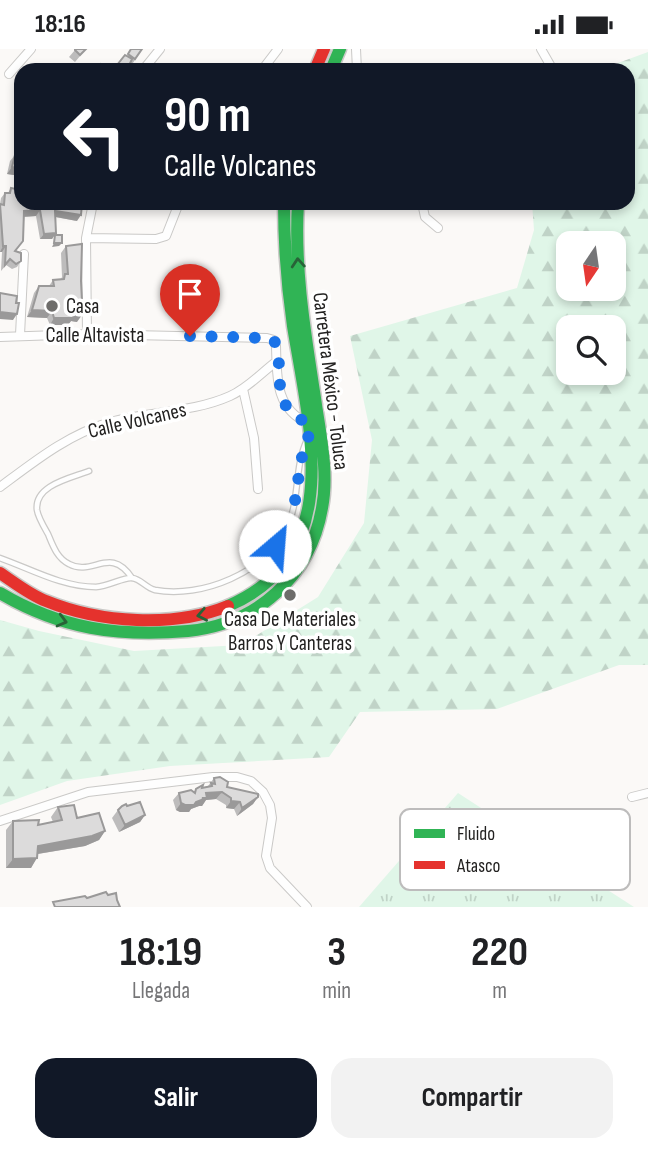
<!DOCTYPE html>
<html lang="es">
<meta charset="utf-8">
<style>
body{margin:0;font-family:"Sofia Sans Condensed",sans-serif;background:#f2f2f2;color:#202124;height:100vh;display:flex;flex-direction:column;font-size:26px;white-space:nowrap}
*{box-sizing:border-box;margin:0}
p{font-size:23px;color:#757577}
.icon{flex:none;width:38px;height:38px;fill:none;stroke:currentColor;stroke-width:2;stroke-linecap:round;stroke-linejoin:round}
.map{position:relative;height:858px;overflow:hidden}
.side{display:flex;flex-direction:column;background:#fff;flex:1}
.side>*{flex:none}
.hud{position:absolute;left:14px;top:14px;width:621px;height:147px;border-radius:21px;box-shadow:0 4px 10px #0003;background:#111827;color:#fff;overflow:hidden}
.needle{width:46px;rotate:193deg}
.buttons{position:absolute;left:556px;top:182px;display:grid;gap:14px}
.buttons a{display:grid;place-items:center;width:70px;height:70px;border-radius:14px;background:#fff;box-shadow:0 4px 10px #0003;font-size:35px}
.pin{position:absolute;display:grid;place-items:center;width:60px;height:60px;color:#fff;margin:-72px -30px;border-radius:50% 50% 50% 0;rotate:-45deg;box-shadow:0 0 7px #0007}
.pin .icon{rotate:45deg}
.me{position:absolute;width:77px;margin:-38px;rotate:27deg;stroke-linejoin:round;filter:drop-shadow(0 0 5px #0008)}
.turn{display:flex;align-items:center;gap:24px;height:147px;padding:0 35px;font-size:32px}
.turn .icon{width:91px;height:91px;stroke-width:2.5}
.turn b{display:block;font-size:49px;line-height:60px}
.eta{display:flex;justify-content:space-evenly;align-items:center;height:119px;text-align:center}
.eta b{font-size:42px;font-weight:700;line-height:49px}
.cta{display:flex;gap:14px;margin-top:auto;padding:14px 35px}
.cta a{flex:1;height:80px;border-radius:21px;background:#111827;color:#fff;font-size:28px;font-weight:700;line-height:80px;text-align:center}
.cta a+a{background:#f2f2f2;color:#202124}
.status{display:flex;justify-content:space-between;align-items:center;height:49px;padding:0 35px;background:#fff;direction:ltr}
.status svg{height:19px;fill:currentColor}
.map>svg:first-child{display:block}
</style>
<div class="status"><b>18:16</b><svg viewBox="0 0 49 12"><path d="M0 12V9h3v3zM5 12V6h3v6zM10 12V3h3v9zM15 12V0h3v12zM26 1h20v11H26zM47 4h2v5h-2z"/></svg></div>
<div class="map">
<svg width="648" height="858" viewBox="0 0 648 858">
<defs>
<pattern id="forest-firs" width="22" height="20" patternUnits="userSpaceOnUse" patternTransform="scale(1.75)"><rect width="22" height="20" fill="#e0f6e8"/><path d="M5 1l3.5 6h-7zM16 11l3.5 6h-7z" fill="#c0d3c7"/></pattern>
<pattern id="park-tufts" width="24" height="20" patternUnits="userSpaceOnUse" patternTransform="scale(1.75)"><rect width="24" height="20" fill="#e0f6e8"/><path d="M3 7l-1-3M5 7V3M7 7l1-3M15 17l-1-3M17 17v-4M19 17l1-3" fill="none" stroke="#c0d3c7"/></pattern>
</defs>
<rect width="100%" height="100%" fill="#fbf9f7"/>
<!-- forest -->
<path fill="url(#forest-firs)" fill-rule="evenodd" d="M648,3V616H619L497,660L360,663L329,708L170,717L67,732L0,756V571L39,582L134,602L241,596L318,548L364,474L372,391L350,287L517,239L534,181L532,154H628V21H610L618,14ZM569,194H614V240H569ZM569,278H614V324H569Z"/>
<!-- park -->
<path fill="url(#park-tufts)" d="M458,744L634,858H359Z"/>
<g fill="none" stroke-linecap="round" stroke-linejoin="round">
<defs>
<path id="lane" d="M89,422C71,429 34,436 37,461C38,468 44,478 48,485C53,497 57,509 69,515C93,528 110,496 132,529
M0,509C31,520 62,538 96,538C109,537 124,528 132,529C141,530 146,539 155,541C201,550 267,523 287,479C300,451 294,418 307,391"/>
<path id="street" d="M356,0L357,21
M541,0L553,21
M143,21L160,0
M262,21L278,0
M9,25L31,0
M422,154L425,168L438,179
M86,189L156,190L166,187L179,154
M87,285L86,189L93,154
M20,286L24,205
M0,288L87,285L267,289L274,291L276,297C277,328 275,360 308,374
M243,340L254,389L258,440
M0,438C35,412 67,386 110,373C149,362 192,364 230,347C248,339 261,324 277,312
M632,748L648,744
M0,772L88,743L213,728H237L251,732L263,743L270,756L272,769L266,807L270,819L307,858"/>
<path id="fast" d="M331,21L340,0
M0,544C61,580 118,588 188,582C257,575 310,528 322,459C329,423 320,385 315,349C305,284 294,220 298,154
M228,557C347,506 309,377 293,277C287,236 284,195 284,154"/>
<path id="jam" d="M315,21L324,0
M0,524C15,534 30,546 46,552C100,574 174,579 228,557"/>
</defs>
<!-- lane casing -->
<use href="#lane" stroke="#cac9c7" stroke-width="7"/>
<!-- street casing -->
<use href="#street" stroke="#cac9c7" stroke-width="10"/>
<!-- fast casing -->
<use href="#fast" stroke="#cac9c7" stroke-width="15"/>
<!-- jam casing -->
<use href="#jam" stroke="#cac9c7" stroke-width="15"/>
<!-- lane -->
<use href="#lane" stroke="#fefefe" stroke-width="4.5"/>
<!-- street -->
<use href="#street" stroke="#fefefe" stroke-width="8"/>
<!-- fast -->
<use href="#fast" stroke="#30b455" stroke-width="12"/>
<!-- jam -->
<use href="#jam" stroke="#e5322d" stroke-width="12"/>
</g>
<!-- wall -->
<path fill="#bdbcbc" d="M86,0L75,13L69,8L75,1Z
M131,0H142L131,17L129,16L127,21H97L101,15L113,21L127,7Z
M18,103L21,127L7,125L10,112L15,106H16Z
M11,139L77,172L55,168L56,184L52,190H40L36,167L23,168L15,202L21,212L17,218L12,220L6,216L1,222L2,203H0V155L1,149L5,144H8Z
M66,197L77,273L71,272L68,276H50L47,269L27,268L34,244L39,237H49L53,231L61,230L62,228L61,204Z
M214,729L227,738L258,748L253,755L237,767L234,760L226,759V756L216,750L206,751L202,757H199L191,760L189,763H180L176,761L173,751L179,744L194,743L196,740L208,737Z
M127,757L145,766L140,773L119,783L112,769L118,761Z
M58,758L77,769L105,782L99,791L85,797L38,805L31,819H6V781L13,772L38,776L53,773L51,768Z"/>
<!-- shaded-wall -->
<path fill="#9a9999" d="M12,118L21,119V127L7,125Z
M40,161L36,167L20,168L24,162Z
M55,162L81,166L77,172L51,167Z
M56,184L52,190H40L44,185Z
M54,194H62L59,197L52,198Z
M3,197H6L2,203H0Z
M32,261L52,262L47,269L27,268Z
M0,263L17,265L13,271L0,270Z
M74,265L82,266L77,273L71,272L68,276H50L54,269Z
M222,743L216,750L206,751L202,757H199L191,760L189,763H180L176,761L181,754L196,753L206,744Z
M258,748L253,755L237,767L242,759Z
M231,752L240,753L234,760L226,759Z
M145,766L140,773L119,783L125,776Z
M105,782L99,791L85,797L31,806L38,797Z
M37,809L31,819H6L13,810Z"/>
<!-- building -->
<path fill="#dcdbdb" stroke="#9a9999" stroke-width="2" d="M75,0H86L80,6L75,1Z
M131,0H142L135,10L128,5Z
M125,6L132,10L127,21H98L101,15L113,21Z
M18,103L21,104V119L12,118L15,106H17Z
M11,139L21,141V154H82L81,166L55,162L56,184L44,185L40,161L24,162L23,192L15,202L21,204V212L16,215L10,210L5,216L6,197H3L0,155L4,156L5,144H10Z
M55,186H62V194H54Z
M82,195L81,232L82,252L85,254L82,266L74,265L73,269H54L52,262L32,261L39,237H54L53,231L64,230L65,225H68L66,197Z
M0,244L17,247L16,254H19L17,265L0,263Z
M220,728L228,733L227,738L258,745V748L242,759L240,753L231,752V749L222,743L206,744L207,749H202L204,750L196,753L194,756H185L181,754L179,744L191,741L195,744L196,740L203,736L202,739L212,737L211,734L215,735L214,729Z
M140,753L145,766L125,776L118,761L122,757L126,755L127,757Z
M74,756L77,769L99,764L105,782L92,787L38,797L37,809L13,810V772L39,771L38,776L62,771L58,758Z
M106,843L108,846L116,844L117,851L120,858H55L53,853L85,847L87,849Z"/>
<!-- one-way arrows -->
<defs><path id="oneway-chevron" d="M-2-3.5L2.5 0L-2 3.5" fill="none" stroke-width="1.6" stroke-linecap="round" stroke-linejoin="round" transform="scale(1.75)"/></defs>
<g stroke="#286338">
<use href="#oneway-chevron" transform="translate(298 214) rotate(-94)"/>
<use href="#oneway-chevron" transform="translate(202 566) rotate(169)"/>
<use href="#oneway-chevron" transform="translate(62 572) rotate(15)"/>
</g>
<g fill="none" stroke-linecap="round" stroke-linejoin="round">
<!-- route -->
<path stroke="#1a73e8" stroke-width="12" stroke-dasharray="0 21.6" d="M190,287L267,289L274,291C287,323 266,356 308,374L310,384C296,413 300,447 288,478C285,484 280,491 275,497"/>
</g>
<!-- markers -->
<g fill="#6e6d6b" stroke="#fff" stroke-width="2.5">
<circle cx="52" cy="257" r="7"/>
<circle cx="290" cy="546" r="7"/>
</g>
<g text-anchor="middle" stroke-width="7" stroke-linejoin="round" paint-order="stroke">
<!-- poi labels -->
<g font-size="21" fill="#222120" stroke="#fff" text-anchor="start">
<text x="66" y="264">Casa</text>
<text x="290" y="577" text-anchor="middle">Casa De Materiales<tspan x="290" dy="24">Barros Y Canteras</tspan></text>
</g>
<!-- street labels -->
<g font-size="21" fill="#222120" stroke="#fff">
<text x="95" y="293">Calle Altavista</text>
<text transform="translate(331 332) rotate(83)" y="7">Carretera México - Toluca</text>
<text transform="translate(137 371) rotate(-13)" y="7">Calle Volcanes</text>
</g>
</g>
<!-- legend -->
<rect x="400" y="760" width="230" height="81" rx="10" fill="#fff" stroke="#bdbcbc" stroke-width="2"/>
<rect x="414" y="780" width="31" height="9" fill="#30b455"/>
<rect x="414" y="812" width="31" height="8" fill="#e5322d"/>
<g font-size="19" fill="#222120">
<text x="457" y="791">Fluido</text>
<text x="457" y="823">Atasco</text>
</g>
</svg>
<div class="buttons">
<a><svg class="needle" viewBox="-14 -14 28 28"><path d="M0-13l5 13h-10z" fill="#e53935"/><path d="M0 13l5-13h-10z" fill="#757577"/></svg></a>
<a><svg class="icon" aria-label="search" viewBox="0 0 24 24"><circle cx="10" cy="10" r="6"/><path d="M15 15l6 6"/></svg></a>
</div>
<div class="pin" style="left:190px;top:287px;background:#d93025"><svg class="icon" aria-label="arrive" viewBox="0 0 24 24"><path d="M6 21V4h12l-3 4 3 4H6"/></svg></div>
<svg class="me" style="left:275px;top:497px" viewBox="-20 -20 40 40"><circle r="19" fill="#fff"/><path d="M0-13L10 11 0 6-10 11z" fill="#1a73e8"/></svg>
<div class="hud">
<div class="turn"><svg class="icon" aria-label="left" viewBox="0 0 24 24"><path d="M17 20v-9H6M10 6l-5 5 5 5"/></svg><div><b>90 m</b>Calle Volcanes</div></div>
</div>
</div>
<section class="side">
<div class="eta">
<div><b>18:19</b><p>Llegada</p></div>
<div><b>3</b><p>min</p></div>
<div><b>220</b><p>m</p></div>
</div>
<div class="cta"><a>Salir</a><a>Compartir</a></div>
</section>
